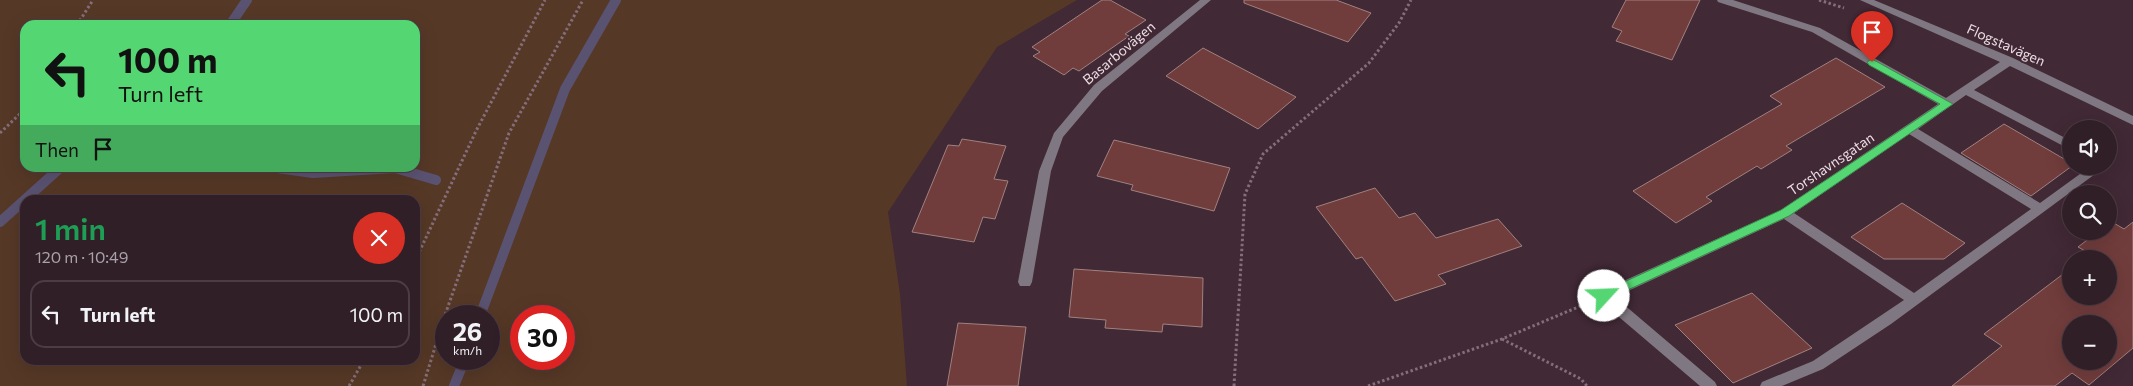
<!DOCTYPE html>
<meta charset="utf-8">
<style>
body{margin:0;font-family:Commissioner,sans-serif;background:#3d2c34;color:#f1f3f6;height:100vh;display:flex;flex-direction:column;font-size:19px;white-space:nowrap}
*{box-sizing:border-box;margin:0}
p{font-size:16px;color:#a8a2a8}
.icon{flex:none;width:28px;height:28px;fill:none;stroke:currentColor;stroke-width:2;stroke-linecap:round;stroke-linejoin:round}
.map{position:relative;flex:1;overflow:hidden}
.details{position:absolute;left:20px;top:195px;width:400px;height:170px;display:flex;flex-direction:column;background:#311f28;border-radius:15px;box-shadow:0 5px 20px #0002,0 0 0 1px #4c3d45}
.details>*{flex:none}
.banner{position:absolute;left:20px;top:20px;width:400px;height:152px;border-radius:15px;box-shadow:0 5px 20px #0002,0 0 0 1px #4c3d45;background:#54d672;color:#111;overflow:hidden}
.buttons{position:absolute;left:2062px;top:120px;display:grid;gap:10px}
.buttons a{display:grid;place-items:center;width:55px;height:55px;border-radius:50%;background:#311f28;box-shadow:0 5px 20px #0002,0 0 0 1px #4c3d45;font-size:25px}
.speed{position:absolute;left:435px;top:305px;display:flex;gap:10px;font-size:25px;font-weight:700;text-align:center}
.speed>*{display:grid;place-content:center;width:65px;height:65px;border-radius:50%;background:#311f28;box-shadow:0 5px 20px #0002,0 0 0 1px #4c3d45;line-height:1}
.speed small{font-size:12px;font-weight:400}
.speed .limit{border:8px solid #d22;background:#fff;color:#111}
.pin{position:absolute;display:grid;place-items:center;width:42px;height:42px;color:#fff;margin:-51px -21px;border-radius:50% 50% 50% 0;rotate:-45deg;box-shadow:0 0 5px #0007}
.pin .icon{rotate:45deg}
.me{position:absolute;width:55px;margin:-28px;rotate:65deg;stroke-linejoin:round;filter:drop-shadow(0 0 4px #0008)}
.turn{display:flex;align-items:center;gap:18px;height:105px;padding:0 15px;font-size:22px}
.turn .icon{width:65px;height:65px;stroke-width:2.5}
.turn b{display:block;font-size:35px;line-height:42px}
.then{display:flex;align-items:center;height:48px;padding:0 15px;background:#0003;gap:10px;font-size:19px}
.round{display:grid;place-items:center;flex:none;width:52px;height:52px;border-radius:26px;background:#3d2c34}
.summary{display:flex;align-items:center;justify-content:space-between;height:85px;padding:0 15px}
h1{font-size:30px;font-weight:600;line-height:38px;color:#1e9e55}
ul{padding:0;list-style:none}
li{display:flex;align-items:center;gap:15px;height:68px;margin:0 10px 8px;padding:0 5px;border:2px solid #4c3d45;border-radius:15px}
li div{flex:1}
li b{display:block;font-size:19px}
li em{font-style:normal}
.map>svg:first-child{display:block}
</style>
<div class="map">
<svg width="2133" height="386" viewBox="0 0 2133 386">
<rect width="100%" height="100%" fill="#412935"/>
<!-- green -->
<path fill="#563826" fill-rule="evenodd" d="M0,0H1077L997,47L888,212L900,294L907,386H0ZM25,25H415V168H25ZM25,200H415V360H25ZM446,316H489V359H446ZM521,316H564V359H521Z"/>
<g fill="none" stroke-linecap="round" stroke-linejoin="round">
<!-- stream -->
<path stroke="#5a5271" stroke-width="10" d="M230,25L247,0
M277,168L313,173L395,168L436,180
M0,222L60,168
M480,316L565,89L616,0
M454,386L465,359"/>
</g>
<!-- building -->
<path fill="#713c3c" stroke="#a08180" fill-rule="evenodd" d="M1102,0H1110L1146,20L1125,34L1129,36L1079,71L1073,68L1064,75L1033,56L1040,52L1032,47Z
M1244,0H1336L1371,13L1348,42L1244,3Z
M1626,0H1700L1672,60L1616,41L1622,31L1612,27Z
M1203,48L1296,97L1258,129L1166,76Z
M1836,58L1885,87L1786,146L1792,150L1761,169L1757,166L1706,197L1712,201L1676,223L1633,191L1782,104L1770,96Z
M2004,124L2071,163L2072,166L2031,196L1961,153Z
M962,139L1006,146L994,179L1008,181L995,219L983,217L974,242L912,232L948,145L959,146Z
M1114,140L1230,168L1214,211L1131,190L1133,185L1097,176Z
M1375,188L1399,218L1415,213L1436,238L1498,219L1522,246L1438,275L1446,284L1395,301L1362,257L1356,259L1316,207Z
M1902,203L1965,243L1944,259H1884L1851,237Z
M2112,222L2124,229L2133,222V348L2089,385L2072,373L2055,386H1952L2002,346L1984,334L2071,268V296H2109V259H2084L2091,254L2078,247L2099,231H2109V224ZM2071,324H2109V361H2071Z
M1074,269L1203,278L1202,327L1163,324L1162,332L1105,328L1106,320L1069,317Z
M1752,293L1812,348L1733,383L1675,325Z
M958,323L1026,327L1018,386H947Z"/>
<g fill="none" stroke-linecap="round" stroke-linejoin="round">
<!-- path -->
<path stroke="#836e79" stroke-width="3" stroke-dasharray="2.5 2.5" stroke-linecap="butt" d="M1819,0L1844,8
M77,25L93,0
M0,133L25,109
M415,261L476,131L545,0
M1502,339L1581,379L1587,386
M349,386L364,360
M423,386L445,315L509,133L583,0
M1234,386L1245,194L1263,154L1369,63L1399,23L1411,0
M1368,386L1502,339L1583,305"/>
<!-- minor -->
<path fill="#7f7882" fill-rule="evenodd" d="M1200,0H1211L1102,91L1063,137L1051,171L1032,282L1030,286H1020L1018,282L1039,171L1054,133L1094,85Z
M1717,0H1733L1820,28L1946,98L2000,62L1860,0H1874L2013,58L2133,116V125L2010,66L1974,90L2071,141V150L1966,95L1918,129L2040,203L2091,166H2106L1891,324L1823,369L1782,386H1760L1762,382L1813,361L1904,300L1784,219L1615,297L1715,382L1717,386H1700L1599,300L1597,296L1599,292L1781,210L1938,104L1812,32L1718,2ZM1909,134L2031,209L1914,293L1794,213Z"/>
</g>
<!-- route -->
<path fill="#54d672" stroke="#378b4a" d="M1872,59L1953,104L1789,216L1608,299H1600L1598,296L1600,293L1781,210L1940,104L1869,65L1867,62Z"/>
<g text-anchor="middle" stroke-width="4" stroke-linejoin="round" paint-order="stroke">
<!-- street labels -->
<g font-size="14" fill="#ecdce3" stroke="#412935">
<text transform="translate(2006 45) rotate(24)" y="5">Flogstavägen</text>
<text transform="translate(1119 53) rotate(-40)" y="5">Basarbovägen</text>
<text transform="translate(1831 164) rotate(-34)" y="5">Torshavnsgatan</text>
</g>
</g>
</svg>
<div class="buttons">
<a><svg class="icon" aria-label="sound" viewBox="0 0 24 24"><path d="M4 9h4l5-4v14l-5-4H4zM17 9q2 3 0 6"/></svg></a>
<a><svg class="icon" aria-label="search" viewBox="0 0 24 24"><circle cx="10" cy="10" r="6"/><path d="M15 15l6 6"/></svg></a>
<a>+</a>
<a>−</a>
</div>
<div class="speed"><div>26<small>km/h</small></div><div class="limit">30</div></div>
<div class="pin" style="left:1872px;top:62px;background:#d93025"><svg class="icon" aria-label="arrive" viewBox="0 0 24 24"><path d="M6 21V4h12l-3 4 3 4H6"/></svg></div>
<svg class="me" style="left:1604px;top:296px" viewBox="-20 -20 40 40"><circle r="19" fill="#fff"/><path d="M0-13L10 11 0 6-10 11z" fill="#54d672"/></svg>
<div class="banner">
<div class="turn"><svg class="icon" aria-label="left" viewBox="0 0 24 24"><path d="M17 20v-9H6M10 6l-5 5 5 5"/></svg><div><b>100 m</b>Turn left</div></div>
<div class="then">Then<svg class="icon" aria-label="arrive" viewBox="0 0 24 24"><path d="M6 21V4h12l-3 4 3 4H6"/></svg></div>
</div>
<section class="details">
<div class="summary"><div><h1>1 min</h1><p>120 m · 10:49</p></div><a class="round" style="background:#d93025;color:#fff"><svg class="icon" aria-label="close" viewBox="0 0 24 24"><path d="M6 6l12 12M18 6L6 18"/></svg></a></div>
<ul>
<li><svg class="icon" aria-label="left" viewBox="0 0 24 24"><path d="M17 20v-9H6M10 6l-5 5 5 5"/></svg><div><b>Turn left</b></div><em>100 m</em></li>
</ul>
</section>
</div>
